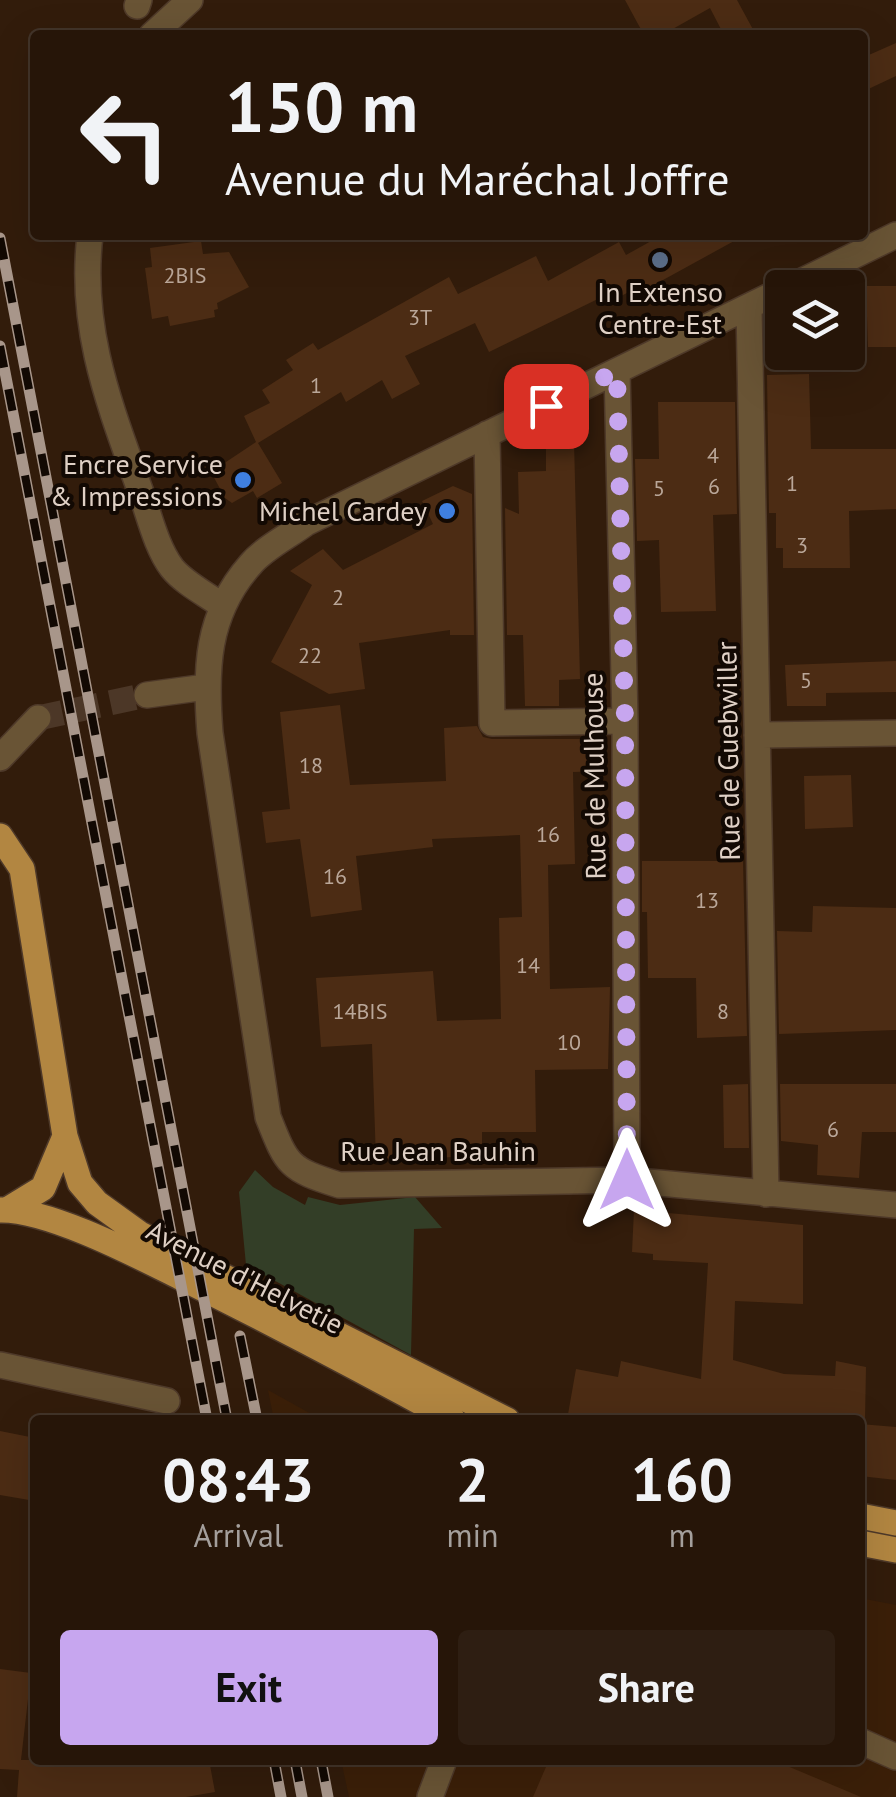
<!DOCTYPE html>
<meta charset="utf-8">
<style>
body{margin:0;font-family:"PT Sans",sans-serif;background:#2e1e12;color:#f1f3f6;height:100vh;display:flex;flex-direction:column;font-size:38px;white-space:nowrap}
*{box-sizing:border-box;margin:0}
p{font-size:32px;color:#a49f9c}
.icon{flex:none;width:55px;height:55px;fill:none;stroke:currentColor;stroke-width:2;stroke-linecap:round;stroke-linejoin:round}
.map{position:relative;flex:1;overflow:hidden}
.sheet{position:absolute;left:30px;top:1415px;width:835px;height:350px;display:flex;flex-direction:column;background:#261508;border-radius:10px;box-shadow:0 10px 40px #0002,0 0 0 2px #423429}
.sheet>*{flex:none}
.hud{position:absolute;left:30px;top:30px;width:838px;height:210px;border-radius:10px;box-shadow:0 10px 40px #0002,0 0 0 2px #423429;background:#261508;color:#f1f3f6;overflow:hidden}
.tools{position:absolute;left:765px;top:270px;display:grid;gap:20px}
.tools a{display:grid;place-items:center;width:100px;height:100px;border-radius:10px;background:#261508;box-shadow:0 10px 40px #0002,0 0 0 2px #423429;font-size:50px}
.pin{position:absolute;display:grid;place-items:center;width:85px;height:85px;color:#fff;margin:-42px;border-radius:20px;box-shadow:0 5px 15px #0006}
.me{position:absolute;width:110px;margin:-55px;rotate:0deg;stroke-linejoin:round;filter:drop-shadow(0 0 8px #0008)}
.turn{display:flex;align-items:center;gap:35px;height:210px;padding:0 30px;font-size:45px}
.turn .icon{width:130px;height:130px;stroke-width:2.5}
.turn b{display:block;font-size:70px;line-height:85px}
.eta{display:flex;justify-content:space-evenly;align-items:center;height:170px;text-align:center}
.eta b{font-size:60px;font-weight:700;line-height:70px}
.primary-button{display:flex;gap:20px;margin-top:auto;padding:20px 30px}
.primary-button a{flex:1;height:115px;border-radius:10px;background:#c7a6ef;color:#111;font-size:40px;font-weight:700;line-height:115px;text-align:center}
.primary-button a+a{background:#2e1e12;color:#f1f3f6}
.map>svg:first-child{display:block}
</style>
<div class="map">
<svg width="896" height="1797" viewBox="0 0 896 1797">
<rect width="100%" height="100%" fill="#321c0b"/>
<!-- built -->
<path fill="#3b1f08" d="M268,1390L322,1420H274Z
M860,1598L896,1605V1797H349L341,1760H860Z"/>
<!-- green -->
<path fill="#333e27" d="M255,1170L273,1187L305,1205L308,1197L340,1205L415,1197L442,1228L414,1229L411,1355L246,1265L239,1192Z"/>
<!-- building -->
<path fill="#4c2c14" d="M625,0H737L756,35H724L710,8L662,35H644Z
M896,43V76L862,92V58Z
M662,235H745L643,291L640,286L608,303L604,296L489,352L475,323L405,356L420,384L392,399L382,380L346,402L341,392L258,443L282,483L257,498L253,491L232,503L225,498L211,472L256,442L244,416L270,403L262,390L293,370L286,360L313,343L318,350L449,277L458,294L536,256L548,281L619,242L626,255Z
M201,241L203,254L229,252L249,287L217,303L218,309L214,310L215,317L170,326L168,316L152,319L145,268L152,267L150,248Z
M866,286H896V347H868Z
M809,374L811,449H896V509L849,511L850,568H783V548H776V513H769L767,375Z
M658,402H735L737,514L713,515L716,611L661,612L659,540L637,541L635,459H659Z
M546,441H574L580,679L559,680V706H525L523,635H507L505,508L519,514L518,472L546,471Z
M453,486L472,494L474,635H450V630L359,643L365,689L329,694L271,662L312,585L290,571L323,549L343,570L433,524L422,501Z
M896,661V692L826,693V706H787L785,665Z
M340,705L350,785L446,781L444,728L477,726L483,737L492,739H593L603,752L604,771L573,772L575,864L548,865L550,989L610,987L608,1069L535,1070L536,1132H482V1156L376,1160L372,1044L321,1047L316,978L433,971L437,1021L501,1019L499,918L522,917L520,835L432,839L433,847L356,856L362,910L311,917L300,839L266,843L262,812L290,809L280,712Z
M851,775L853,827L805,829L804,776Z
M642,861H743L747,1036L697,1038L696,978H648L647,912H642Z
M813,906L896,908V1030L779,1034L777,931L812,932Z
M748,1084L749,1148H724L723,1085Z
M780,1084H896V1132H862L859,1178L817,1175L818,1145L781,1141Z
M634,1210L803,1225V1304L735,1301L733,1360L784,1374L835,1376L836,1361L866,1367L865,1420H567L576,1369L618,1377L621,1361L701,1379L708,1263L653,1260V1254L632,1252Z
M860,1424L896,1427V1480L860,1476Z
M0,1431L35,1438V1501L0,1495Z
M0,1669L31,1673L21,1760H209L215,1792L186,1797H17L19,1770L0,1769Z
M549,1760H773L861,1797H533Z"/>
<g fill="none" stroke-linecap="round" stroke-linejoin="round">
<!-- minor-tunnel -->
<path stroke="#4c3727" stroke-width="25" stroke-dasharray="25 12" stroke-linecap="butt" d="M38,718L147,695"/>
<defs>
<path id="minor" d="M137,6L139,0
M152,35L190,0
M90,235C79,329 109,403 140,490C149,514 156,547 172,568C184,583 206,594 221,605
M788,288L896,235
M782,290L306,523C289,536 264,548 250,565C206,615 205,670 210,733L268,1117C287,1165 288,1169 339,1185L627,1180L896,1205
M749,307L766,1194
M617,371L625,721L627,1180
M487,434L492,723L625,721
M147,695L206,687
M757,735L896,733
M0,758L38,718
M0,1365L167,1401
M860,1741L896,1757
M430,1797L444,1760"/>
<path id="major" d="M0,836L22,869L65,1136L80,1183L97,1203L140,1234L507,1420
M0,1210C48,1209 136,1255 180,1277C272,1323 363,1371 453,1420
M7,1210L43,1188L65,1136
M860,1516L896,1523
M860,1543L896,1550"/>
</defs>
<!-- minor casing -->
<use href="#minor" stroke="#4e3929" stroke-width="28"/>
<!-- major casing -->
<use href="#major" stroke="#4e3929" stroke-width="28"/>
<!-- minor -->
<use href="#minor" stroke="#695435" stroke-width="25"/>
<!-- major -->
<use href="#major" stroke="#b28641" stroke-width="25"/>
<defs>
<path id="rail" d="M0,238L227,1420
M0,346L207,1420
M240,1336L257,1420
M274,1760L281,1797
M295,1760L302,1797
M321,1760L328,1797"/>
</defs>
<!-- rail casing -->
<use href="#rail" stroke="#a8968a" stroke-width="11"/>
<!-- rail -->
<use href="#rail" stroke="#120903" stroke-width="8" stroke-dasharray="22" stroke-linecap="butt"/>
</g>
<g fill="none" stroke-linecap="round" stroke-linejoin="round">
<!-- route -->
<path stroke="#c7a6ef" stroke-width="18" stroke-dasharray="0 32.4" d="M546,406L617,371L625,721L627,1180"/>
</g>
<!-- markers -->
<circle fill="#5c6f8a" stroke="#120903" stroke-width="4" cx="660" cy="260" r="10"/>
<g fill="#3f7fe0" stroke="#120903" stroke-width="4">
<circle cx="243" cy="480" r="10"/>
<circle cx="447" cy="511" r="10"/>
</g>
<g text-anchor="middle" stroke-width="8" stroke-linejoin="round" paint-order="stroke">
<!-- number labels -->
<g font-size="22" fill="#baa799">
<text x="185" y="283">2BIS</text>
<text x="420" y="325">3T</text>
<text x="316" y="393">1</text>
<text x="713" y="463">4</text>
<text x="792" y="491">1</text>
<text x="714" y="494">6</text>
<text x="659" y="496">5</text>
<text x="802" y="553">3</text>
<text x="338" y="605">2</text>
<text x="310" y="663">22</text>
<text x="806" y="688">5</text>
<text x="311" y="773">18</text>
<text x="548" y="842">16</text>
<text x="335" y="884">16</text>
<text x="707" y="908">13</text>
<text x="528" y="973">14</text>
<text x="360" y="1019">14BIS</text>
<text x="723" y="1019">8</text>
<text x="569" y="1050">10</text>
<text x="833" y="1137">6</text>
</g>
<!-- poi labels -->
<g font-size="28" fill="#dfd0c5" stroke="#120903" text-anchor="end">
<text x="660" y="302" text-anchor="middle">In Extenso<tspan x="660" dy="32">Centre-Est</tspan></text>
<text x="223" y="474">Encre Service<tspan x="223" dy="32">&amp; Impressions</tspan></text>
<text x="427" y="521">Michel Cardey</text>
</g>
<!-- street labels -->
<g font-size="28" fill="#dfd0c5" stroke="#120903">
<text transform="translate(728 751) rotate(-91)" y="10">Rue de Guebwiller</text>
<text transform="translate(594 776) rotate(-91)" y="10">Rue de Mulhouse</text>
<text x="438" y="1161">Rue Jean Bauhin</text>
<text transform="translate(245 1277) rotate(27)" y="10">Avenue d'Helvetie</text>
</g>
</g>
</svg>
<div class="tools">
<a><svg class="icon" aria-label="layers" viewBox="0 0 24 24"><path d="M12 4l9 5-9 5-9-5zM3 14l9 5 9-5"/></svg></a>
</div>
<div class="pin" style="left:546px;top:406px;background:#d93025"><svg class="icon" aria-label="arrive" viewBox="0 0 24 24"><path d="M6 21V4h12l-3 4 3 4H6"/></svg></div>
<svg class="me" style="left:627px;top:1180px" viewBox="-20 -20 40 40"><path d="M0-17L14 15 0 8-14 15z" fill="#c7a6ef" stroke="#fff" stroke-width="4"/></svg>
<div class="hud">
<div class="turn"><svg class="icon" aria-label="left" viewBox="0 0 24 24"><path d="M17 20v-9H6M10 6l-5 5 5 5"/></svg><div><b>150 m</b>Avenue du Maréchal Joffre</div></div>
</div>
<section class="sheet">
<div class="eta">
<div><b>08:43</b><p>Arrival</p></div>
<div><b>2</b><p>min</p></div>
<div><b>160</b><p>m</p></div>
</div>
<div class="primary-button"><a>Exit</a><a>Share</a></div>
</section>
</div>
